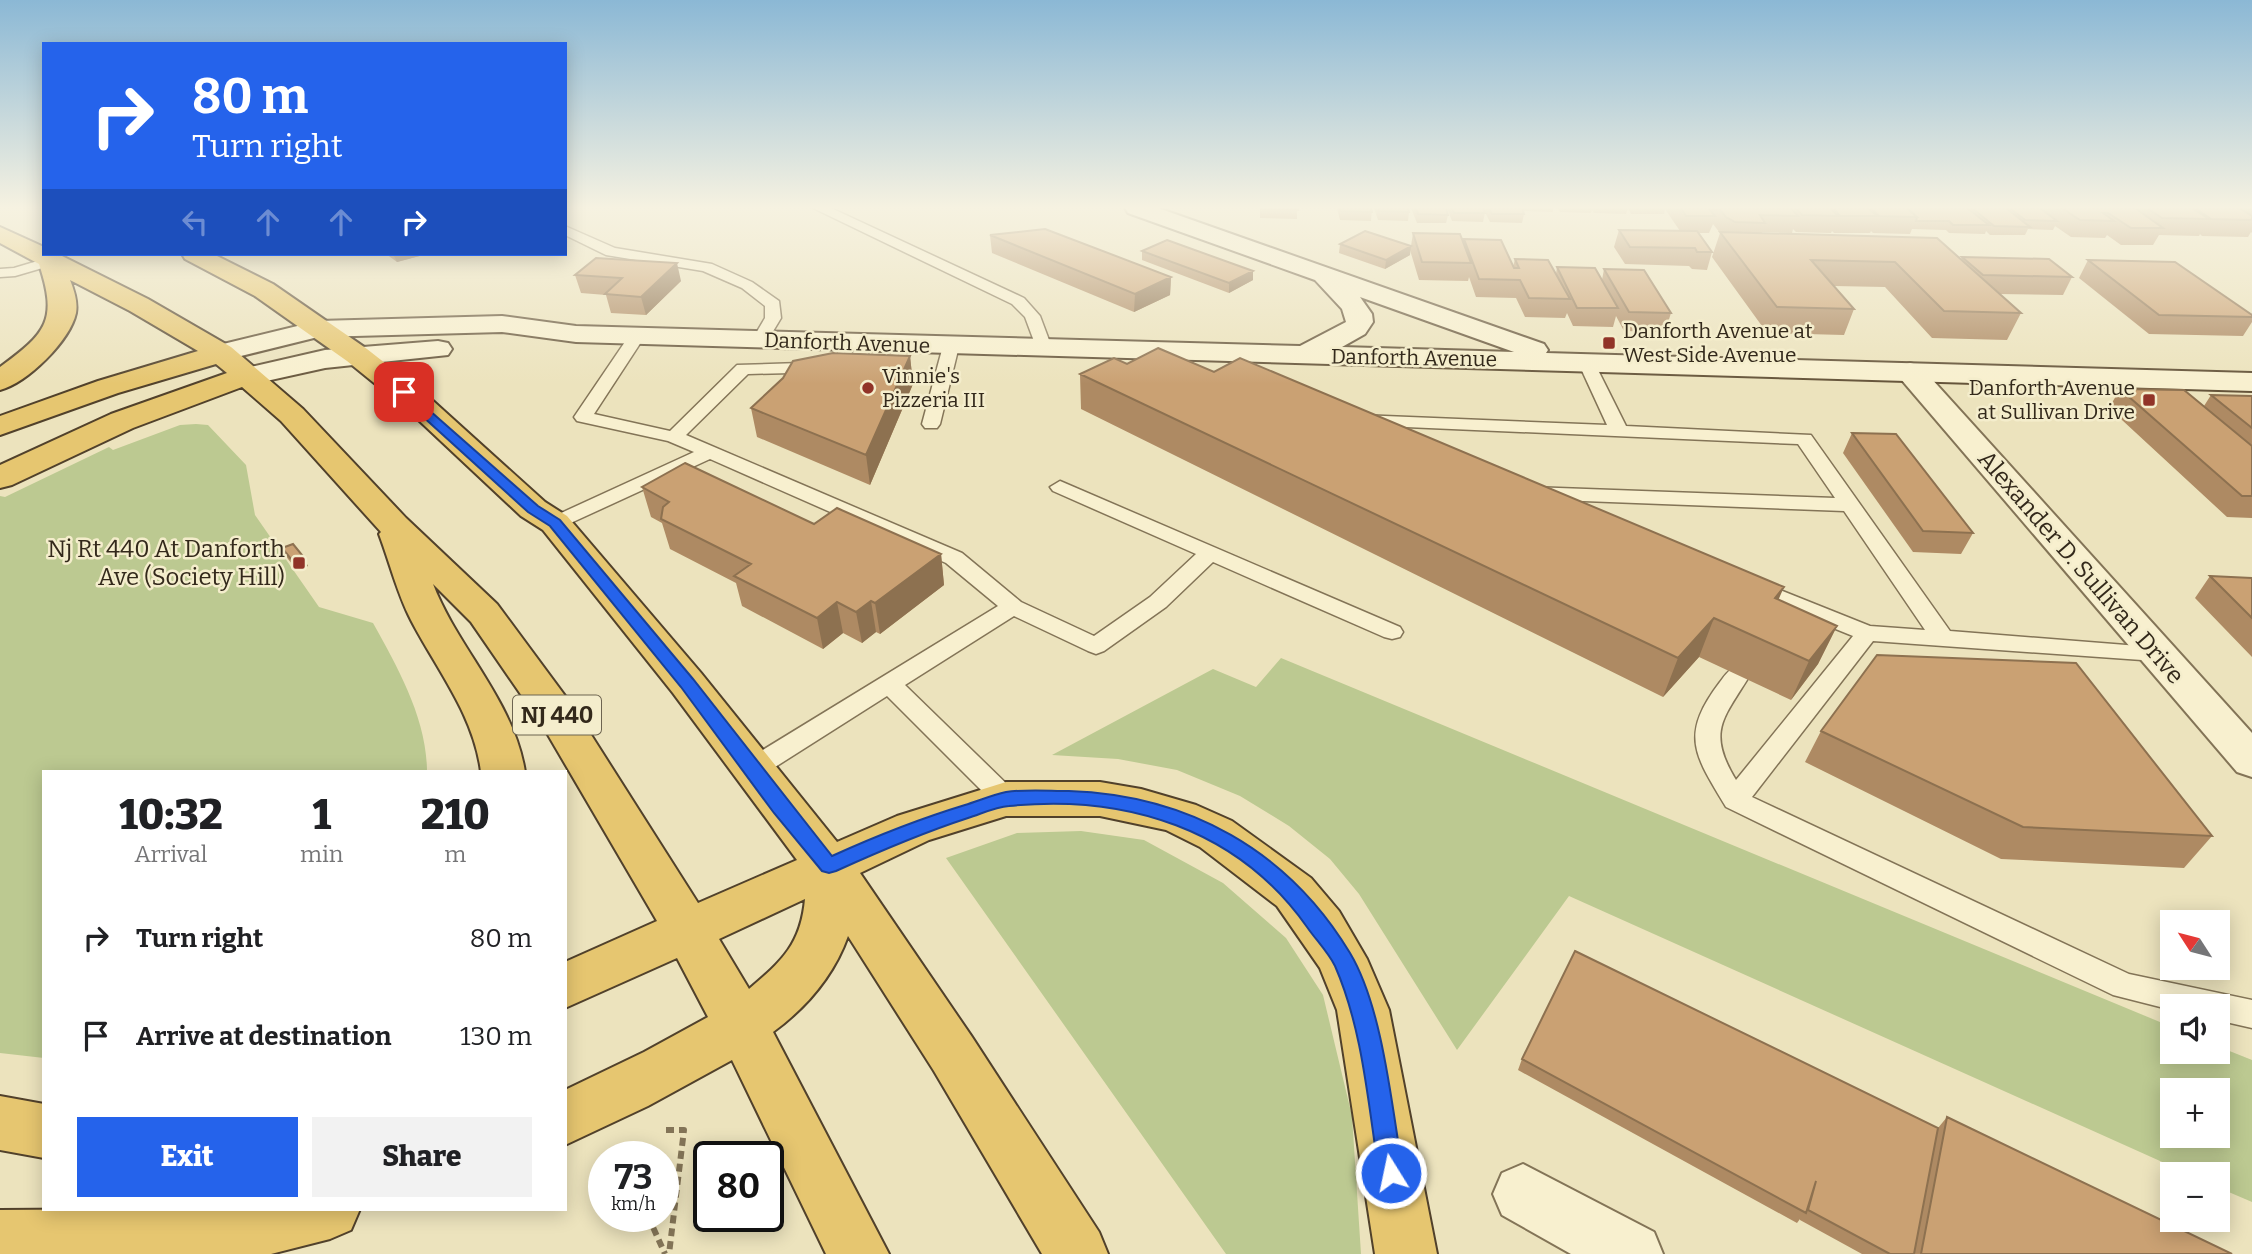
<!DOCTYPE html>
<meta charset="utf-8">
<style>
body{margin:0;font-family:Bitter,serif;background:#f2f2f2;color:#202124;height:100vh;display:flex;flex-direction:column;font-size:26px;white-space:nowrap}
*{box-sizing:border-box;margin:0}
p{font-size:23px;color:#757577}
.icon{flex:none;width:38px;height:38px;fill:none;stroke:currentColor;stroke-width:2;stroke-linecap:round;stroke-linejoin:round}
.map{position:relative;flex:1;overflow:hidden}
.side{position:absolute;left:42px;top:770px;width:525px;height:441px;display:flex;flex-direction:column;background:#fff;border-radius:0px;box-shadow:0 4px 18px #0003}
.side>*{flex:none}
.banner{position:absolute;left:42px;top:42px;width:525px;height:214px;border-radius:0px;box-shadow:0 4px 18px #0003;background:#2563eb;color:#fff;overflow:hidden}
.needle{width:46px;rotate:306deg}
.buttons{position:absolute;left:2160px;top:910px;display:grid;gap:14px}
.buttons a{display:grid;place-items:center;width:70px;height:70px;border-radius:0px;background:#fff;box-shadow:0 4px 18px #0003;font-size:35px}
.speed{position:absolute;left:588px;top:1141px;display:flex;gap:14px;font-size:35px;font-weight:700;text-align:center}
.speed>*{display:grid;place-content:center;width:91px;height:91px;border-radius:50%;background:#fff;box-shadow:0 4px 18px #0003;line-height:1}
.speed small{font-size:18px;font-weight:400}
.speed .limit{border:4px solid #111;border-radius:10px;background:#fff;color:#111}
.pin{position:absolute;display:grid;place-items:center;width:60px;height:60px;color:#fff;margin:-30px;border-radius:14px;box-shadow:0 4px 10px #0006}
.me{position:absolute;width:77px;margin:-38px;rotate:350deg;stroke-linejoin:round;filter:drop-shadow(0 0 5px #0008)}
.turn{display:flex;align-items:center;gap:24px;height:147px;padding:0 35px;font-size:32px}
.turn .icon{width:91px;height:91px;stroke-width:2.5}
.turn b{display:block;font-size:49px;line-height:60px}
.lanes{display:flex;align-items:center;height:66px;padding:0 35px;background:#0003;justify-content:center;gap:35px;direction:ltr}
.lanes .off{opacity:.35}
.eta{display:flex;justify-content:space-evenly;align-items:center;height:119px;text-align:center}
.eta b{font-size:42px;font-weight:800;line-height:49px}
.button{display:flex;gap:14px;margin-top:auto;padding:14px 35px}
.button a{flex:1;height:80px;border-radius:0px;background:#2563eb;color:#fff;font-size:28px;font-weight:800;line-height:80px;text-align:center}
.button a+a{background:#f2f2f2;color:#202124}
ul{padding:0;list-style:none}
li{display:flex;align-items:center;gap:21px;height:98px;padding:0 35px}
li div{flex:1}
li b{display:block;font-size:26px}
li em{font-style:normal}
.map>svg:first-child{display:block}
</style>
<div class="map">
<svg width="2252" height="1254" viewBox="0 0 2252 1254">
<rect width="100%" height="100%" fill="#ece3bd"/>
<!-- green -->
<path fill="#bcc991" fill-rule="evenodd" d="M196,424L208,425L246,465L255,515L319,607L373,623C398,668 427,719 427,772H44V1058L0,1053V496L5,497L109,447L113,450L180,425Z
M1281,658L2172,1027V1052H2217V1046L2252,1060V1202L2217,1187V1174H2189L1569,896L1457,1050L1359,894L1330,859L1289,826L1240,796L1177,770L1118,759L1052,755L1213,669L1256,687ZM2172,1090H2217V1136H2172Z
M1081,831L1144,840L1223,883L1286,938L1323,995L1352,1116L1361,1254H1226L946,858L1017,833Z"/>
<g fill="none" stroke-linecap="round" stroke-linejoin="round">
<defs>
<path id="service" d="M813,208H831L1024,298L1040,316L1052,348L1044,353L1038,352L1025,317L1012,304Z
M565,226L615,248L712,264L752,282L779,301L781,318L766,343H754L752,340L765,318V306L742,288L703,271L606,255L565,235Z
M51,257L58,261L56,264L15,276L0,277V269L14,268Z
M637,331L645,336L594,414L670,431L737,365L831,362L851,358L858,340H870L872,343L864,365L831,372L748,374L686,435L962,553L1021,602L1094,636L1150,597L1196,554L1053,491L1050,487L1060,481L1400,627L1403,632L1400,637L1392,639L1384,637L1213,562L1166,607L1104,651L1096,654L1088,651L1014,616L905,685L1015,792L1019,799L1015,806L1006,809L997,806L887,696L761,776L752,778L743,776L739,769L743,762L998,606L946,563L710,459L562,527H548L545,523L548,519L694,452L668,441L577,421L574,417L631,333Z
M951,341L959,346L940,424L937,428H925L922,424L943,346Z
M1586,357L1594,362L1626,426L1811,435L1950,631L2164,648L2168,653L2164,658L2156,661L1873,641L1752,797L2129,974L2252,1000V1028L2217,1020V1006H2172V1010L2113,995L1726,807C1695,755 1679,736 1720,682C1728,671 1732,665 1746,669L1750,675C1724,718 1706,731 1736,780L1853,636L1744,592L1741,587L1744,582H1760L1870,626L1925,630L1844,511L1531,499L1524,497L1521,493L1524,489L1531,487L1835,498L1798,444L1360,425L1351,420L1360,415L1607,425L1578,362Z"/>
<path id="minor" d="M1910,363L1920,366L2252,733V777L2237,772L1900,378L1896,372L1900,366Z
M1523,1164L1654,1232L1663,1254H1571L1502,1215L1493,1194L1502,1173Z"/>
<path id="secondary" d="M1125,208H1158L1544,344L1548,350L1546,353L2252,373V391L576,342L502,332L318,337L221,361L211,359L207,353L211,347L318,321L502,316L576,326L1300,346L1346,322L1342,309L1315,280L1128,213ZM1360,297L1514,352L1342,347L1365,334L1373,322L1372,314Z
M438,341L448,343L452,349L448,355L325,368L248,385L238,382L233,376L238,370L325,350Z"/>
<path id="trunk" d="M0,227L44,247V254H58L148,299L231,347L303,409L406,518L497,604L574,708L698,903L797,860L673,693L543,530L521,516L410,412L347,361L255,296L185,259L182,254H213L273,284L367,349L432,400L545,502L567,516L701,673L837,842L897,816L1006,782H1100L1141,789L1196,805L1232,821L1311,878L1339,911L1367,959L1389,1010L1437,1254H1375L1337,1010L1320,968L1277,906L1200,847L1166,830L1100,816H1006L929,840L860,873L972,1037L1099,1232L1108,1254H1042L934,1071L848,936C834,975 807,1007 773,1032L889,1254H826L732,1060L648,1106L565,1145V1090L644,1052L708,1017L677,958L565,1008V962L657,921L544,728L471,622L433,584C458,649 514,701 525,772H481C474,715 437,670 411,620C397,593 390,563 379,534L381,532L281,421L242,387L133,428L12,485L0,488V465L111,414L227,373L216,364L118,393L0,435V416L98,381L198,351L130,311L70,280C74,290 78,302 76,313C70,341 27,383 0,390V367C46,333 58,321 39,264L0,243ZM805,899C801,944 782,961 749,989L719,939Z
M0,1096L44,1104V1158L0,1150Z
M142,1209H360L351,1230L330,1239L271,1254H0V1210Z"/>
</defs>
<!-- service casing -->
<use href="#service" stroke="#837457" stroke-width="3"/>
<!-- minor casing -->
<use href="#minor" stroke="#837457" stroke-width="4"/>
<!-- secondary casing -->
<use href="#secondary" stroke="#65543a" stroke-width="4"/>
<!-- trunk casing -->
<use href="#trunk" stroke="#51412b" stroke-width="4"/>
<!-- path -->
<path stroke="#837457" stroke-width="6" stroke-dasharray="8 5" stroke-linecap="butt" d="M666,1130H684L669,1254
M648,1216L665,1254"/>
<!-- service -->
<use href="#service" fill="#f8f0cf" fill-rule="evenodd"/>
<!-- minor -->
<use href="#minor" fill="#f8f0cf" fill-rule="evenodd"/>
<!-- secondary -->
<use href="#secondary" fill="#f8f0cf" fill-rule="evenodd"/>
<!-- trunk -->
<use href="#trunk" fill="#e6c670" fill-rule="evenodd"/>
</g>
<!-- wall -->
<path fill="#ae8a63" d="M1260,208H1297V219L1260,218Z
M1337,208H1372L1371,221L1340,220Z
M1374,208H1408L1409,212L1408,221L1378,220Z
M1411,208H1446L1448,215L1446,223H1417Z
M1447,208H1483L1485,213L1483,222L1452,221Z
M1483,208H1553V212L1523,211L1524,214L1522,223L1490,222Z
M1558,208H2252V233L2251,232L2248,237L2202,236L2200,234L2199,236L2159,235L2153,245H2121L2107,235L2105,238L2071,237L2055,226L2053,230L2028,229L2025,235H1990L1986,231L1985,234L1949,233L1946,230L1912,229L1910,234L1873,233L1871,231L1870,233H1834L1832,231L1831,233L1796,232L1793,229L1792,233L1762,232V233L1961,259L1962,257L2072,277L2063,295L1999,294L2021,313L2007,340L1932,338L1885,287L1834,286L1854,309L1844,335L1767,333L1712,257L1720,233L1713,224L1709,233H1699L1712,252L1707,270L1692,269L1689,266L1625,264L1614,247L1619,230L1680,231L1665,209L1664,214H1631L1628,208L1626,214L1594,213L1592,210L1591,213L1560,212Z
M1413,233L1463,243L1464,239L1513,267L1515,259L1556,274L1557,267L1602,280L1604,269L1671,313L1665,332L1624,331L1616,316L1613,327L1573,326L1567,313L1565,318L1525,317L1516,298L1476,297L1469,277L1468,281L1419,280L1410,250V255L1385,269L1339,253L1340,244L1411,246Z
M990,235L1171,277L1170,295L1134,312L992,253Z
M1142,251L1253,280L1229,293L1142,260Z
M386,254H427L397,262Z
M2088,260L2252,315V322L2243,336L2149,334L2079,278Z
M575,275L681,281L646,315L611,313L606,295L581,293Z
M910,356L913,384L870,485L757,437L751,408Z
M1127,364L1214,372L1778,600L1837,626L1818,664L1791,700L1699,657L1663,697L1081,409L1080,374Z
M2120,389L2204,406L2211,395L2252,396V518L2227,517L2109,408Z
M1852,433L1973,533L1961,554L1913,552L1843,453Z
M642,487L814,524L941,554L944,585L880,634L876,632L862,643L843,633L823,649L742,606L736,583L670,549L662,523L651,517Z
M282,548L302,555L308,566L297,570L288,559Z
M2210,576L2252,578V657L2195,598Z
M1821,731L2212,836L2184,868L2001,859L1805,762Z
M1522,1059L1938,1128L1947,1117L2232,1254H1862L1800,1220V1219L1797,1223L1518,1070Z"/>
<!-- shaded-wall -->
<path fill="#8d7150" d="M1411,246L1410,255L1385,269L1386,260Z
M393,254H427L397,262Z
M677,263L681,281L646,315L641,297Z
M1253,271V280L1229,293V283Z
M1171,277L1170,295L1134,312L1135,294Z
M910,356L913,384L870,485L866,455Z
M941,554L944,585L880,634L875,603Z
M302,555L308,566L297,570L291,559Z
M1784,587L1767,626L1775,598Z
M871,601L876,632L862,643L856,612Z
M837,602L843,633L823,649L817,618Z
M1714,618L1699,657L1663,697L1678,658Z
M1837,626L1818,664L1791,700L1809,661Z"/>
<!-- building -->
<path fill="#caa173" stroke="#8d7150" stroke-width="2" d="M1261,208H1297L1298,210L1261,209Z
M1340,208H1371L1372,212L1341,211Z
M1378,208H1408L1409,212L1379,211Z
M1416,208H1446L1448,215L1418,214Z
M1452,208H1483L1485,213H1454Z
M1489,208H1522L1524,214H1492Z
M1681,208H1716L1717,210L1709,209L1715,216H1686Z
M1719,208H1791L1798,216L1760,215L1765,223L1735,222L1726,217Z
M1796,208H1830L1838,216L1802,215Z
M1833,208H1868L1877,216H1840Z
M1871,208H1907L1917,217L1879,216Z
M1907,208H1967L1989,225H1953L1949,221H1916L1917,217Z
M1972,208H2006L2030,227L1994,226Z
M2010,208H2040L2057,221L2025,220Z
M2062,208H2135L2163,228H2131L2108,213H2103L2114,221L2080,220Z
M2147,208H2192L2209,219L2162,218Z
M2195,208H2239L2252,216V220L2211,219Z
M1045,229L1171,277L1135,294L990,235Z
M1619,230L1697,231L1712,252H1697L1695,248L1630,247Z
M1365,231L1411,246L1386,260L1340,244Z
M1720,232L1937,238L2021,313L1944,311L1895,262L1811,260L1854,309L1777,307Z
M1413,233L1460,234L1471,263L1422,262Z
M1464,239L1501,240L1514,268H1519L1515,259L1548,260L1570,299L1529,298L1520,280L1479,279Z
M1167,240L1253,271L1229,283L1142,251Z
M1962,257L2049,259L2072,277L1983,275Z
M596,258L677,263L641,297L605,294L622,278L575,275Z
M2088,260L2175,262L2252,315V317L2159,315Z
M1557,267L1595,268L1618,308H1577Z
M1604,269L1644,270L1671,313L1629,312Z
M1158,348L1214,372L1240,358L1784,587L1775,598L1837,626L1809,661L1714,618L1678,658L1080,374L1114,358L1127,364Z
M833,353L910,356L866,455L751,408L783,378L793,361Z
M2120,389L2184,390L2252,446V496H2242Z
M2211,395L2252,396V428Z
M1852,433L1896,434L1973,533L1923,531Z
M685,463L814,524L837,508L941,554L875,603L871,601L856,612L837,602L817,618L734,576L751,564L661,519L663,507L669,502L642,487Z
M293,544L302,555L291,559L282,548Z
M2210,576L2252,578V618Z
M1877,655L2076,663L2212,836L2023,827L1821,731Z
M1575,951L1938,1128L1914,1254H1890L1808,1210L1816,1181L1806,1213L1522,1059Z
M1947,1117L2232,1254H1921Z"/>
<!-- sky -->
<linearGradient id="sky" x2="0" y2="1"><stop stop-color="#8bb8d5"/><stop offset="0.54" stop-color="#f6f2e1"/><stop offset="1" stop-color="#f6f2e1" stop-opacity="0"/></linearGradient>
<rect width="2252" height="384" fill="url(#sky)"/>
<!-- route -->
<path fill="#2563eb" stroke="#184099" stroke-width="2" d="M404,388L538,506L560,520L693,679L832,856C876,836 919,819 965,805C978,801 992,795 1006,792C1026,789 1049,791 1069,791C1188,795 1288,850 1350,953C1383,1008 1392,1108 1403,1173L1400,1181L1391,1185L1383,1181L1379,1173C1368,1104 1363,1030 1335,966C1328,952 1316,940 1307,927C1238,829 1126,794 1009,806C995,807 981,814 968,818C922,833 880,851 836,871L829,873L822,871L774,813L681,687L550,526L528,512L399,395L397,392Z"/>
<!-- markers -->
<g fill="#913428" stroke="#f4edcc" stroke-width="2.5">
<rect x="1602" y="336" width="14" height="14" rx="3.5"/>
<circle cx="868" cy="388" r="7"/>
<rect x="2142" y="393" width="14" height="14" rx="3.5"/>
<rect x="292" y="556" width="14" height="14" rx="3.5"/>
</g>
<g text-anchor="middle" stroke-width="5" stroke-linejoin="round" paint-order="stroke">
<!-- far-poi labels -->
<g font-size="21" fill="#33291b" stroke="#f4edcc" text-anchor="start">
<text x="1623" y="338">Danforth Avenue at<tspan x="1623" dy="24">West Side Avenue</tspan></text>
<text x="882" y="383">Vinnie's<tspan x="882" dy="24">Pizzeria III</tspan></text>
<text x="2135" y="395" text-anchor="end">Danforth Avenue<tspan x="2135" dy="24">at Sullivan Drive</tspan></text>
</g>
<!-- far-street labels -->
<g font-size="21" fill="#33291b" stroke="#f4edcc">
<text transform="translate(847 343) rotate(2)" y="7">Danforth Avenue</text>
<text transform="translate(1414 358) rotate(1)" y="7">Danforth Avenue</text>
</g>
<!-- shield labels -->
<rect fill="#f4edcc" stroke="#6d6450" stroke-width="2" x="513" y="695.5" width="88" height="39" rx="5"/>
<g font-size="23" font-weight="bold" fill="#33291b">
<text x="557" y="723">NJ 440</text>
</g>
<!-- poi labels -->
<g font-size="24" fill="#33291b" stroke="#f4edcc" text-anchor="end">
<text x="285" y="557">Nj Rt 440 At Danforth<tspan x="285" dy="28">Ave (Society Hill)</tspan></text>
</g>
<!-- street labels -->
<g font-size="24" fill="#33291b" stroke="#f4edcc">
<text transform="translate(2081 567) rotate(49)" y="8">Alexander D. Sullivan Drive</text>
</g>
</g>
</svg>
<div class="buttons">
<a><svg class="needle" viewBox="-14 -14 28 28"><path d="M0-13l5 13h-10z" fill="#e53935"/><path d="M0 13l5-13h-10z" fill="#757577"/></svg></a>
<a><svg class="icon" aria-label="sound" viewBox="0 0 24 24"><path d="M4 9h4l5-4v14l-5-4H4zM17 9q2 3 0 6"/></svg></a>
<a>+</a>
<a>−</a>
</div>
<div class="speed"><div>73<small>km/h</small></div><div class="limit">80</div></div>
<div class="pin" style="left:404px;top:392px;background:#d93025"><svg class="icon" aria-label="arrive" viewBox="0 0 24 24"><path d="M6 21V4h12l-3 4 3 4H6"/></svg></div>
<svg class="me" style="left:1391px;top:1173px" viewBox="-20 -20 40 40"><circle r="17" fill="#2563eb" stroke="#fff" stroke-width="3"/><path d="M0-11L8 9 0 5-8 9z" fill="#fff"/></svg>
<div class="banner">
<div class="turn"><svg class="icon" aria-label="right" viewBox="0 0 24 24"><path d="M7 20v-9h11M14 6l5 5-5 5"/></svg><div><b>80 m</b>Turn right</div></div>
<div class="lanes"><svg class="icon off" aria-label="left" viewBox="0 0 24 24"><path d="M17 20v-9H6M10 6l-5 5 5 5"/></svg><svg class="icon off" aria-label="ahead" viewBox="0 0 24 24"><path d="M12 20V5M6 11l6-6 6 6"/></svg><svg class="icon off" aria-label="ahead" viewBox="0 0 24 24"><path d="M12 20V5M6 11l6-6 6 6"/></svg><svg class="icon" aria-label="right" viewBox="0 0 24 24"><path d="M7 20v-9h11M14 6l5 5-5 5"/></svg></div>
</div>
<section class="side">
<div class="eta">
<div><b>10:32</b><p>Arrival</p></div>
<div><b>1</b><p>min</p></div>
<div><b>210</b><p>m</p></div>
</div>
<ul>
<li><svg class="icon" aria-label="right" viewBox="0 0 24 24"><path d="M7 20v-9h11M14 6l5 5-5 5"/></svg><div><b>Turn right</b></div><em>80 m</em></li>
<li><svg class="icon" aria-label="arrive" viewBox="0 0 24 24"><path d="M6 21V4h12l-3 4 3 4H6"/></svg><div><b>Arrive at destination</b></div><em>130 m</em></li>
</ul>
<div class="button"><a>Exit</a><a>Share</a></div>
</section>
</div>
